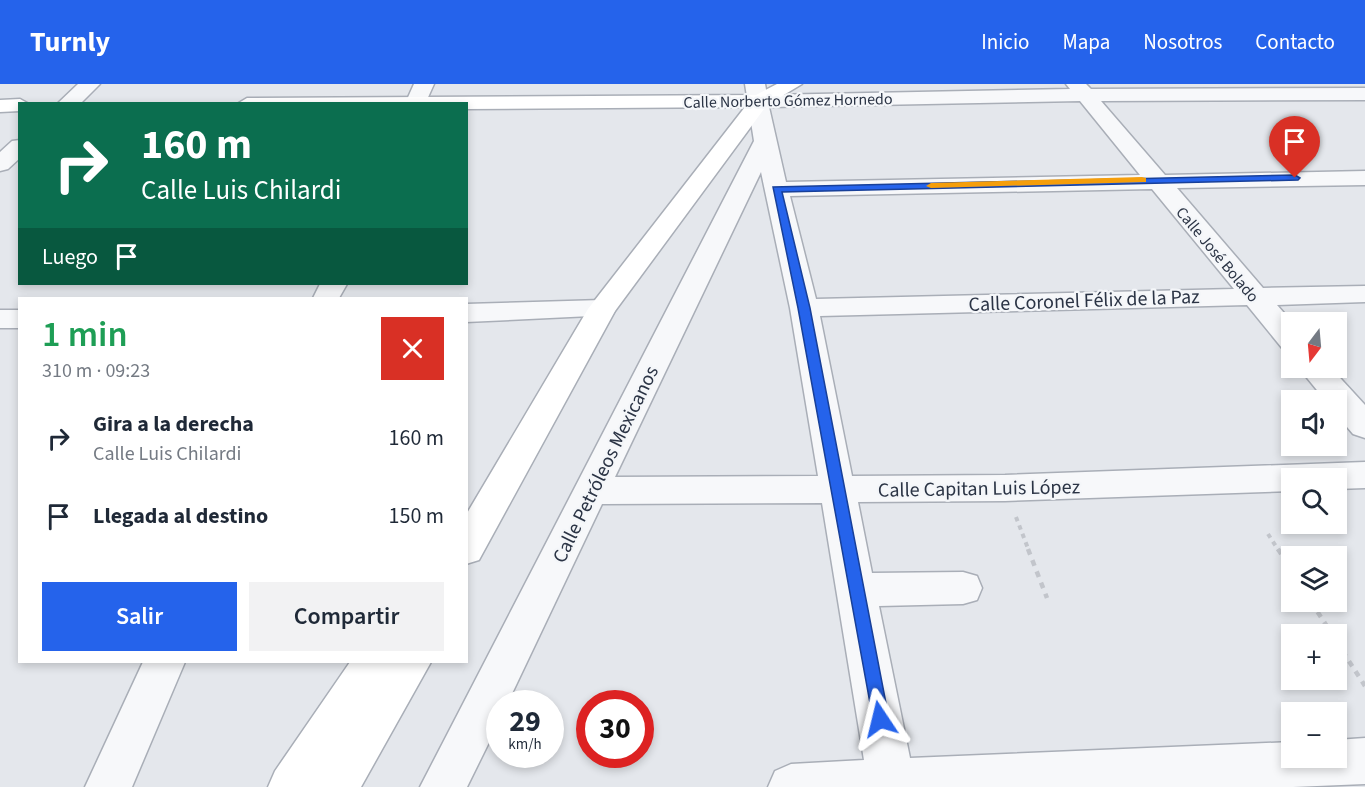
<!DOCTYPE html>
<html lang="es">
<meta charset="utf-8">
<style>
body{margin:0;font-family:"Source Sans 3",sans-serif;background:#f2f2f3;color:#1f2937;height:100vh;display:flex;flex-direction:column;font-size:22px;white-space:nowrap}
*{box-sizing:border-box;margin:0}
p{font-size:20px;color:#747a83}
.icon{flex:none;width:33px;height:33px;fill:none;stroke:currentColor;stroke-width:2;stroke-linecap:round;stroke-linejoin:round}
.map{position:relative;flex:1;overflow:hidden}
.drawer{position:absolute;left:18px;top:213px;width:450px;height:366px;display:flex;flex-direction:column;background:#fff;border-radius:0px;box-shadow:0 3px 9px #0003}
.drawer>*{flex:none}
.banner{position:absolute;left:18px;top:18px;width:450px;height:183px;border-radius:0px;box-shadow:0 3px 9px #0003;background:#0b6e4f;color:#fff;overflow:hidden}
.needle{width:39px;rotate:196deg}
.tools{position:absolute;left:1281px;top:228px;display:grid;gap:12px}
.tools a{display:grid;place-items:center;width:66px;height:66px;border-radius:0px;background:#fff;box-shadow:0 3px 9px #0003;font-size:30px}
.speed{position:absolute;left:486px;top:606px;display:flex;gap:12px;font-size:30px;font-weight:700;text-align:center}
.speed>*{display:grid;place-content:center;width:78px;height:78px;border-radius:50%;background:#fff;box-shadow:0 3px 9px #0003;line-height:1}
.speed small{font-size:15px;font-weight:400}
.speed .limit{border:9px solid #d22;background:#fff;color:#111}
.pin{position:absolute;display:grid;place-items:center;width:51px;height:51px;color:#fff;margin:-62px -26px;border-radius:50% 50% 50% 0;rotate:-45deg;box-shadow:0 0 6px #0007}
.pin .icon{rotate:45deg}
.me{position:absolute;width:66px;margin:-33px;rotate:350deg;stroke-linejoin:round;filter:drop-shadow(0 0 4px #0008)}
.turn{display:flex;align-items:center;gap:21px;height:126px;padding:0 24px;font-size:27px}
.turn .icon{width:78px;height:78px;stroke-width:2.5}
.turn b{display:block;font-size:42px;line-height:51px}
.then{display:flex;align-items:center;height:57px;padding:0 24px;background:#0003;gap:12px;font-size:22px}
.round{display:grid;place-items:center;flex:none;width:63px;height:63px;border-radius:0px;background:#f2f2f3}
.headline{display:flex;align-items:center;justify-content:space-between;height:102px;padding:0 24px}
h1{font-size:36px;font-weight:600;line-height:45px;color:#1e9e55}
.action{display:flex;gap:12px;margin-top:auto;padding:12px 24px}
.action a{flex:1;height:69px;border-radius:0px;background:#2563eb;color:#fff;font-size:24px;font-weight:600;line-height:69px;text-align:center}
.action a+a{background:#f2f2f3;color:#1f2937}
ul{padding:0;list-style:none}
li{display:flex;align-items:center;gap:18px;height:78px;padding:0 24px}
li div{flex:1}
li b{display:block;font-size:22px}
li em{font-style:normal}
header{display:flex;align-items:center;gap:36px;box-sizing:border-box;height:84px;padding:0 30px;background:#2563eb;color:#fff}
header strong{font-size:28px}
nav{display:flex;gap:33px;margin-inline-start:auto;font-size:21px}
.map>svg:first-child{display:block}
</style>
<header>
<strong>Turnly</strong>
<nav><a>Inicio</a><a>Mapa</a><a>Nosotros</a><a>Contacto</a></nav>
</header>
<div class="map">
<svg width="1365" height="703" viewBox="0 0 1365 703">
<rect width="100%" height="100%" fill="#e4e7ec"/>
<g fill="none" stroke-linecap="round" stroke-linejoin="round">
<defs>
<path id="minor" d="M414,0H434L425,20H405Z
M745,0H765L767,11L1070,5L1066,0H1086L1091,5L1365,4V16L1101,17L1165,91L1365,87V101L1177,104L1263,204L1365,202V218L1277,221L1292,238V266L1282,264L1247,221L820,232L852,392L1005,391L1365,378V404L1336,405V394H1292V407L1005,417L858,418L872,489L963,488L977,492L982,504L977,516L963,520L879,522L910,674L1292,658V674H1336V656L1365,654V700L1293,703H768L775,687L791,680L864,676L822,419L602,420L507,620H500V636L467,703H420L754,57ZM1080,17L1140,91L786,98L769,23ZM761,88L790,224L818,392L615,393ZM1152,105L1234,205L816,215L790,112Z
M320,200H347L339,214H313Z
M602,216L612,219L616,225L612,231L466,238V220Z
M0,226H20V244H0Z
M1299,284H1331L1365,321V354L1353,350L1336,330V316H1325Z
M143,578H185L132,703H85Z"/>
<path id="tertiary" d="M78,0H100L80,20H57Z
M20,56V74L8,85L0,87V68L12,57Z"/>
<path id="secondary" d="M777,0H802L767,21L615,227L479,476L466,480V431L588,225L745,23L466,25V20H237L247,14L756,11Z
M20,15L29,20H20V27L0,28V16Z
M350,578H431L361,703H268L275,687Z"/>
</defs>
<!-- minor casing -->
<use href="#minor" stroke="#a9aeb7" stroke-width="3"/>
<!-- tertiary casing -->
<use href="#tertiary" stroke="#a9aeb7" stroke-width="3"/>
<!-- secondary casing -->
<use href="#secondary" stroke="#a9aeb7" stroke-width="3"/>
<!-- path-far1 -->
<path stroke="#c2c5cb" stroke-width="4" stroke-dasharray="4.5 4.5" stroke-linecap="butt" d="M1016,433L1029,467
M1268,450L1279,467"/>
<!-- path -->
<path stroke="#c2c5cb" stroke-width="4.5" stroke-dasharray="6 6" stroke-linecap="butt" d="M1028,465L1047,514
M1278,465L1292,487
M1311,518L1332,550
M1336,557L1365,602"/>
<!-- minor -->
<use href="#minor" fill="#f7f8fa" fill-rule="evenodd"/>
<!-- tertiary -->
<use href="#tertiary" fill="#f7f8fa" fill-rule="evenodd"/>
<!-- secondary -->
<use href="#secondary" fill="#fff" fill-rule="evenodd"/>
</g>
<!-- route -->
<path fill="#2563eb" stroke="#184099" stroke-width="1.5" d="M1295,91L1300,94L1298,96L782,108L810,224L889,635L886,641L880,644L874,641L798,224L773,103Z"/>
<!-- slow -->
<path fill="#f59e0b" d="M1142,93L1146,94V98L931,104L926,102L931,99Z"/>
<g text-anchor="middle" stroke-width="4.5" stroke-linejoin="round" paint-order="stroke">
<!-- far-street labels -->
<g font-size="16" fill="#2b3445" stroke="#f4f6f9">
<text transform="translate(788 16) rotate(-1)" y="6">Calle Norberto Gómez Hornedo</text>
<text transform="translate(1218 170) rotate(50)" y="6">Calle José Bolado</text>
</g>
<!-- street labels -->
<g font-size="20" fill="#2b3445" stroke="#f4f6f9">
<text transform="translate(1084 216) rotate(-2)" y="7">Calle Coronel Félix de la Paz</text>
<text transform="translate(605 380) rotate(-64)" y="7">Calle Petróleos Mexicanos</text>
<text transform="translate(979 404) rotate(-1)" y="7">Calle Capitan Luis López</text>
</g>
</g>
</svg>
<div class="tools">
<a><svg class="needle" viewBox="-14 -14 28 28"><path d="M0-13l5 13h-10z" fill="#e53935"/><path d="M0 13l5-13h-10z" fill="#747a83"/></svg></a>
<a><svg class="icon" aria-label="sound" viewBox="0 0 24 24"><path d="M4 9h4l5-4v14l-5-4H4zM17 9q2 3 0 6"/></svg></a>
<a><svg class="icon" aria-label="search" viewBox="0 0 24 24"><circle cx="10" cy="10" r="6"/><path d="M15 15l6 6"/></svg></a>
<a><svg class="icon" aria-label="layers" viewBox="0 0 24 24"><path d="M12 4l9 5-9 5-9-5zM3 14l9 5 9-5"/></svg></a>
<a>+</a>
<a>−</a>
</div>
<div class="speed"><div>29<small>km/h</small></div><div class="limit">30</div></div>
<div class="pin" style="left:1295px;top:94px;background:#d93025"><svg class="icon" aria-label="arrive" viewBox="0 0 24 24"><path d="M6 21V4h12l-3 4 3 4H6"/></svg></div>
<svg class="me" style="left:880px;top:635px" viewBox="-20 -20 40 40"><path d="M0-17L14 15 0 8-14 15z" fill="#2563eb" stroke="#fff" stroke-width="4"/></svg>
<div class="banner">
<div class="turn"><svg class="icon" aria-label="right" viewBox="0 0 24 24"><path d="M7 20v-9h11M14 6l5 5-5 5"/></svg><div><b>160 m</b>Calle Luis Chilardi</div></div>
<div class="then">Luego<svg class="icon" aria-label="arrive" viewBox="0 0 24 24"><path d="M6 21V4h12l-3 4 3 4H6"/></svg></div>
</div>
<section class="drawer">
<div class="headline"><div><h1>1 min</h1><p>310 m · 09:23</p></div><a class="round" style="background:#d93025;color:#fff"><svg class="icon" aria-label="close" viewBox="0 0 24 24"><path d="M6 6l12 12M18 6L6 18"/></svg></a></div>
<ul>
<li><svg class="icon" aria-label="right" viewBox="0 0 24 24"><path d="M7 20v-9h11M14 6l5 5-5 5"/></svg><div><b>Gira a la derecha</b><p>Calle Luis Chilardi</p></div><em>160 m</em></li>
<li><svg class="icon" aria-label="arrive" viewBox="0 0 24 24"><path d="M6 21V4h12l-3 4 3 4H6"/></svg><div><b>Llegada al destino</b></div><em>150 m</em></li>
</ul>
<div class="action"><a>Salir</a><a>Compartir</a></div>
</section>
</div>
